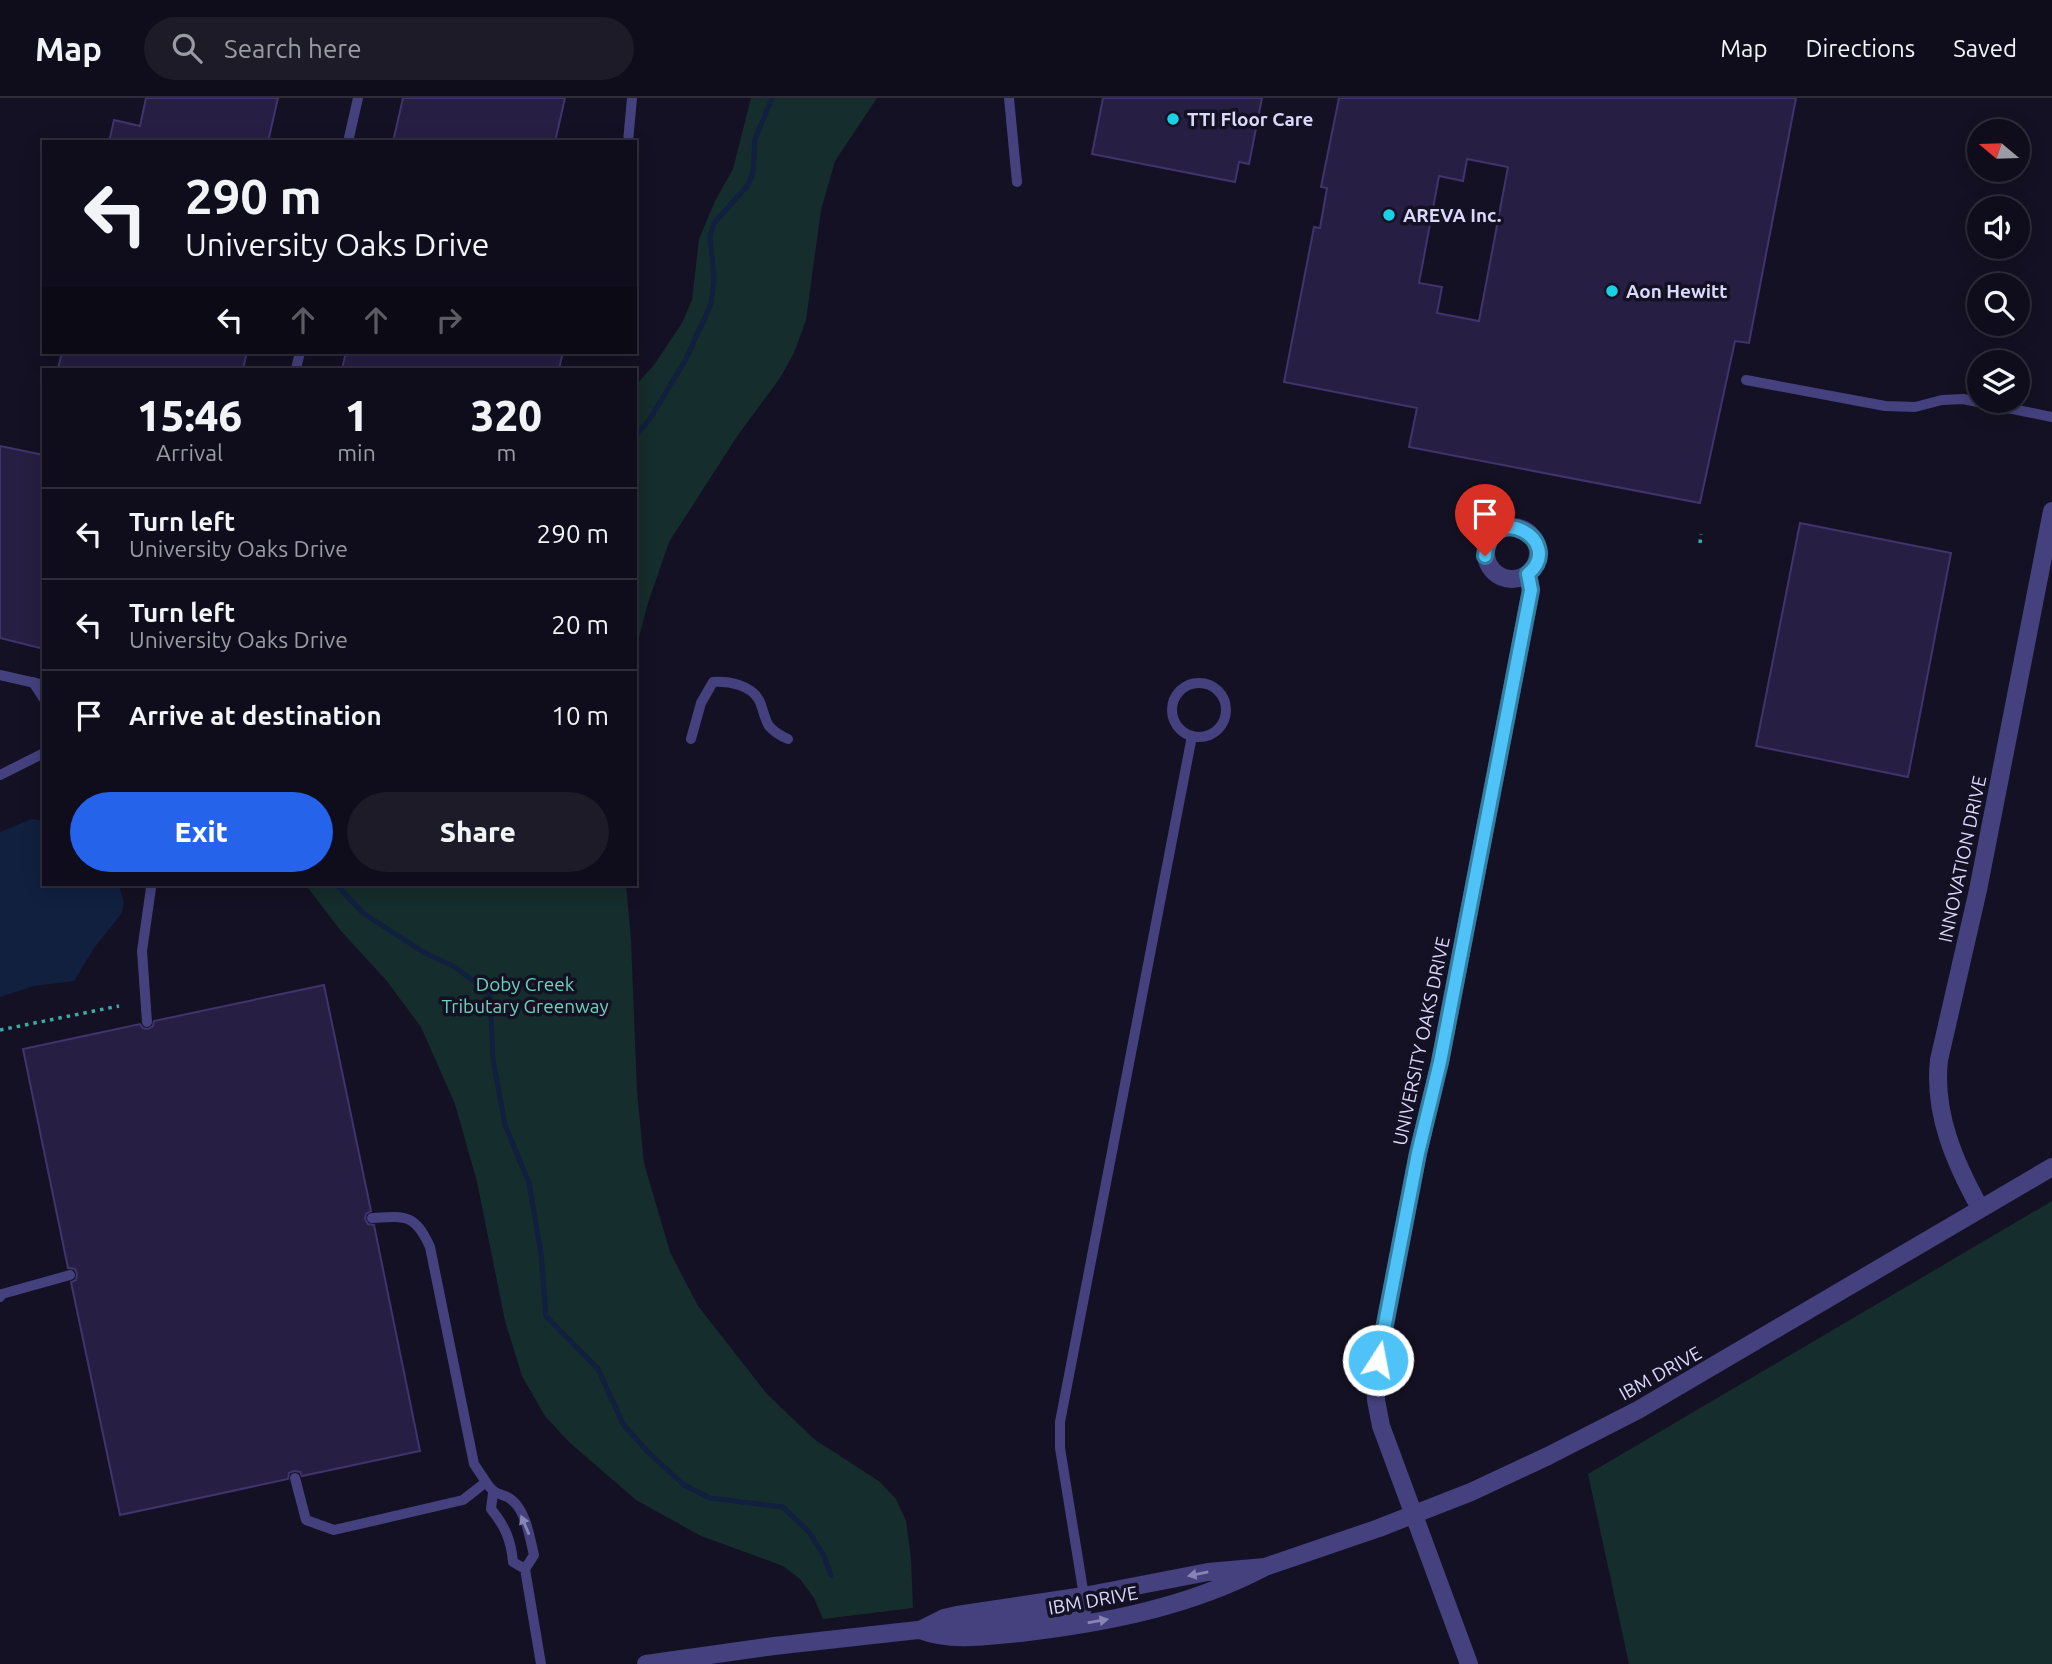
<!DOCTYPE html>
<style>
body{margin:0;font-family:Ubuntu,sans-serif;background:#1d1b28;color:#f1f3f6;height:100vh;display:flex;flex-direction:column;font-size:26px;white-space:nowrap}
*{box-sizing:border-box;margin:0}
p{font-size:23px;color:#9b9ca3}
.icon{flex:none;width:38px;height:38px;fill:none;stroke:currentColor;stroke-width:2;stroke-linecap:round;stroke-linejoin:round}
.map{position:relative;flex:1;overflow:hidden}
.details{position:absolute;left:42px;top:270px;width:595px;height:518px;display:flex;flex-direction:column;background:#0f0d1b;border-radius:0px;box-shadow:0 4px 18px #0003,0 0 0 2px #2f2d3a}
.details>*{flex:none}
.top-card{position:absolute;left:42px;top:42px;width:595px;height:214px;border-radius:0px;box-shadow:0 4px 18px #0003,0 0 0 2px #2f2d3a;background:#0f0d1b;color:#f1f3f6;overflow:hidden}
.needle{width:46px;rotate:289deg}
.fabs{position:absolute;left:1967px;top:21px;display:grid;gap:14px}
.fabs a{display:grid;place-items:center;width:63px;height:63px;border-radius:50%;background:#0f0d1b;box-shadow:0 4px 18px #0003,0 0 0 2px #2f2d3a;font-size:35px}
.pin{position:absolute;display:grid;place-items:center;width:60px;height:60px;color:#fff;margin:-72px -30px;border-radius:50% 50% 50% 0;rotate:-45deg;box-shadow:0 0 7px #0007}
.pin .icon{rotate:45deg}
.me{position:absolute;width:77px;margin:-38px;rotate:11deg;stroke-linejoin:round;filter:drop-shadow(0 0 5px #0008)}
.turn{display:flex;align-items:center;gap:24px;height:147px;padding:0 28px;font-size:32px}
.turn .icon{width:91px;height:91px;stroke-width:2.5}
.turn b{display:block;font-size:49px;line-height:60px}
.lanes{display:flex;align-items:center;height:66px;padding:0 28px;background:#0003;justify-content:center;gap:35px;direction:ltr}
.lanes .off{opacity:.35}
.eta{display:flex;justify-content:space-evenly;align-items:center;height:119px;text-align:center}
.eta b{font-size:42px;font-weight:800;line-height:49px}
.action{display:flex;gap:14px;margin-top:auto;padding:14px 28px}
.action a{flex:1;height:80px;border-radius:42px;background:#2563eb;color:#fff;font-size:28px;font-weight:800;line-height:80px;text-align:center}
.action a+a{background:#1d1b28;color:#f1f3f6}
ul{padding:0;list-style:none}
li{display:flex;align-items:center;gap:21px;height:91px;padding:0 28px;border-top:2px solid #2f2d3a}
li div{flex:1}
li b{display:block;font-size:26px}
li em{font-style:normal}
header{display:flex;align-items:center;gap:42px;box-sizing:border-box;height:98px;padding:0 35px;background:#0f0d1b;border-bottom:2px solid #2f2d3a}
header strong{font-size:33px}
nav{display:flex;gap:38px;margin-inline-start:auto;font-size:24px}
.search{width:490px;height:63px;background:#1d1b28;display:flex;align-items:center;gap:18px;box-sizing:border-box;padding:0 24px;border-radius:38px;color:#9b9ca3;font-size:26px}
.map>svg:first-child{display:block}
</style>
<header>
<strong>Map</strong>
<div class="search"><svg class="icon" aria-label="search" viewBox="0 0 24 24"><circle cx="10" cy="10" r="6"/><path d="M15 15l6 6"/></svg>Search here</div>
<nav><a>Map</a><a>Directions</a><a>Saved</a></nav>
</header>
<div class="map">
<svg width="2052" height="1566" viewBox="0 0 2052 1566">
<rect width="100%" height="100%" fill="#141124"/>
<!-- green -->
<path fill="#152d2c" d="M751,0H877L835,63L821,112L806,222L794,255L780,280L738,337L669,444L647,508L635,555V288L654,267L682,225L692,202L699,141L715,103L733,71Z
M305,786H626L631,842L637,993L644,1065L670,1154L698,1208L767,1296L814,1341L880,1384L896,1401L906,1423L911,1460L913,1510L823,1521L814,1500L800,1481L783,1468L701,1438L636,1402L569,1344L545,1318L522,1278L505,1223L477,1084L455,1006L421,929L386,882L341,833Z
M2052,1103V1566H1629L1588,1376Z"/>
<!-- water -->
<path fill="#10203e" d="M32,721L44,723V786H119L124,806L121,816L94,850L74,883L34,888L0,899V734Z"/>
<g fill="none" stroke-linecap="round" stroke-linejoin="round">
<!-- stream -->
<path stroke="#10203e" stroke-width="5" d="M635,338L649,322L685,263L711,206L714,180L710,138L714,125L748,87L753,75L755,41L772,0
M336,786L363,815L423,854L455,869L490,896L493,961L505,1027L529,1085L541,1155L546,1218L598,1271L623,1326L648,1354L684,1387L710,1400L783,1409L809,1434L823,1456L831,1477"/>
</g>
<!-- building -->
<path fill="#271f43" stroke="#3f346c" stroke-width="2" fill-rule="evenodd" d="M146,0H278L268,44H109L114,22L140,28Z
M403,0H565L555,44H393Z
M1103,0H1262L1249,66L1239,64L1235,84L1092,56Z
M1339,0H1796L1749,245L1735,243L1700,405L1409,349L1417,310L1284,284L1314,129L1320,130L1327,90L1321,89ZM1467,61L1508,69L1479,223L1437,215L1442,189L1419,185L1439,78L1463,83Z
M62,254H247L243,271H58Z
M346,254H563L559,271H342Z
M0,348L44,357V551L0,540Z
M1800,425L1951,455L1908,679L1756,648Z
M324,887L371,1113L366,1116L365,1121L368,1126L374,1127L420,1353L302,1378L300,1374L294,1373L289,1375L288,1381L120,1417L71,1184L76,1182L77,1176L75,1171L68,1170L23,951L140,926L143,930L148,931L153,928L154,923Z"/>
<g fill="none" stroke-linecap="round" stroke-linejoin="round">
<!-- path -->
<path stroke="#3caba4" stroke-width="3.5" stroke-dasharray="3.5 5" stroke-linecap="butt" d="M1700,445L1701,436
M0,932L119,908"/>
<!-- service -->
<path stroke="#44417e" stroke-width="10" d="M1009,0L1017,84
M348,44L358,0
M628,44L632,0
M296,271L300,254
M1746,282L1885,308L1915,309L1942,302L1963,301L2052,319
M0,577L44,587
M33,584L44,601
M1172 612a27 27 0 1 1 54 0a27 27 0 1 1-54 0Z
M691,641L701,605L713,584C729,583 751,587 759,602C763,610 764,620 769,628C774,634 781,638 788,641
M0,677L44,655
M147,924L142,853L151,790L149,786
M372,1120C406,1118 415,1116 430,1149L474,1366L486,1384
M0,1199L2,1196L70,1177
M295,1380L306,1422L334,1432L463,1402L486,1384C497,1401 502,1393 513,1403C526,1414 530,1441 534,1457L525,1471L541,1566
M493,1395L491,1411C505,1428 511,1442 513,1464L525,1471
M1084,1498L1060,1350V1324L1192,638"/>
<!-- minor -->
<path stroke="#44417e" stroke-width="18" d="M1486 455a26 26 0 1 1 52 0a26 26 0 1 1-52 0Z
M1980,1110C1955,1065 1933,1015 1939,962L1978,792L2052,413
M1469,1566L1381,1328L1376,1302V1275L1418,1055L1440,964L1531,492L1528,476"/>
<!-- tertiary -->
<path stroke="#44417e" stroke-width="18" d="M1265,1469C1189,1509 1105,1525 1020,1535C987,1538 952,1544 920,1532L944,1520L957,1517L1084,1498L1208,1474L1265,1469L1379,1430L1471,1394L1548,1358L1638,1312L2052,1069
M646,1566L774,1548L1053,1517L1083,1510L1084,1498"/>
</g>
<!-- one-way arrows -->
<defs><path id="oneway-solid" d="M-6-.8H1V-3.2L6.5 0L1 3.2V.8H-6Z" transform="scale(1.75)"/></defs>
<g fill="#8885b6">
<use href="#oneway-solid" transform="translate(525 1427) rotate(-113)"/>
<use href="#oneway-solid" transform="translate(1198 1476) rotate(169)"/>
<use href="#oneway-solid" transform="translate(1098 1523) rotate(-10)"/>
</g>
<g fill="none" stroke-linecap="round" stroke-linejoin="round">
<defs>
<path id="route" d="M1378,1262L1418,1055L1440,964L1531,492L1528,476C1567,443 1490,400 1485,458"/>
</defs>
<!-- route casing -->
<use href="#route" stroke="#337fa1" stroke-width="18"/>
<!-- route -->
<use href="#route" stroke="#4fc3f7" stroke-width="12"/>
</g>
<!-- markers -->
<g fill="#19d1e6" stroke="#141124" stroke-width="2.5">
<circle cx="1173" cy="21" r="7"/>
<circle cx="1389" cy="117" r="7"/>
<circle cx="1612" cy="193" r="7"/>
</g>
<g text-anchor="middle" stroke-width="7" stroke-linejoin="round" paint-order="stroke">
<!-- poi labels -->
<g font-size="19" font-weight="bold" fill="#dcd8fb" stroke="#141124" text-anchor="start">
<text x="1187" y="28">TTI Floor Care</text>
<text x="1403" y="124">AREVA Inc.</text>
<text x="1626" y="200">Aon Hewitt</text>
</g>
<!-- street labels -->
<g font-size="19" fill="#dcd8fb" stroke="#141124">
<text transform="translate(1962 761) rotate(-78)" y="7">INNOVATION DRIVE</text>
<text transform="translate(1421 943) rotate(-78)" y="7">UNIVERSITY OAKS DRIVE</text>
<text transform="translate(1660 1275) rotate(-29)" y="7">IBM DRIVE</text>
<text transform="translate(1093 1502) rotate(-10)" y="7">IBM DRIVE</text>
</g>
<!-- park labels -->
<g font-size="19" fill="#6bd3ba" stroke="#141124">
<text x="525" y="893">Doby Creek<tspan x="525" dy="22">Tributary Greenway</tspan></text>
</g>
</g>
</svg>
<div class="fabs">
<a><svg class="needle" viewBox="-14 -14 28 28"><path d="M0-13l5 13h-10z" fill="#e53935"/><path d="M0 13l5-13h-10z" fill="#9b9ca3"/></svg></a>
<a><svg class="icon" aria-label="sound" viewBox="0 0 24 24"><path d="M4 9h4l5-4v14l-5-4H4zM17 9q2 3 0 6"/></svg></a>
<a><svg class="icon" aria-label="search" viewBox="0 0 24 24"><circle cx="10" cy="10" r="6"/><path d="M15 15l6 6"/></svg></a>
<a><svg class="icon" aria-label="layers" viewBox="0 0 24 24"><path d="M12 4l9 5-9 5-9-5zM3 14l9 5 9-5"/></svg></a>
</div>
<div class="pin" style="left:1485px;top:458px;background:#d93025"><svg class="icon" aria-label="arrive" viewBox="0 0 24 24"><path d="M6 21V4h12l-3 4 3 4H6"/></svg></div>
<svg class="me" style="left:1378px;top:1262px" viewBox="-20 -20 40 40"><circle r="17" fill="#4fc3f7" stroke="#fff" stroke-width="3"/><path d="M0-11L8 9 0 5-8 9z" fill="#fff"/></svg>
<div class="top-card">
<div class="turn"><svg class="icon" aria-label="left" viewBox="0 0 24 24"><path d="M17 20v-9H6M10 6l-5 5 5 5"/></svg><div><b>290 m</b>University Oaks Drive</div></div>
<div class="lanes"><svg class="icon" aria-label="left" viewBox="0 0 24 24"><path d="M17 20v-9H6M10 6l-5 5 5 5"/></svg><svg class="icon off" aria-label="ahead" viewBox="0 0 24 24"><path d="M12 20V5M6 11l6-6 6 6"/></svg><svg class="icon off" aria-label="ahead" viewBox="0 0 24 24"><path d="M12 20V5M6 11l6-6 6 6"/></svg><svg class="icon off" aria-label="right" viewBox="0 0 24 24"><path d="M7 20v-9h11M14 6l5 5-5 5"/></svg></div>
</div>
<section class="details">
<div class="eta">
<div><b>15:46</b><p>Arrival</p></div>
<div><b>1</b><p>min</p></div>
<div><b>320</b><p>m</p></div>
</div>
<ul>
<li><svg class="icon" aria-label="left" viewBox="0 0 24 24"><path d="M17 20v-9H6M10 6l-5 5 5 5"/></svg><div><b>Turn left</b><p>University Oaks Drive</p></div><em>290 m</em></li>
<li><svg class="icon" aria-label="left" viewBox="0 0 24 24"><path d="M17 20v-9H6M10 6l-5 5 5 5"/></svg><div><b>Turn left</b><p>University Oaks Drive</p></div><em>20 m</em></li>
<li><svg class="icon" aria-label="arrive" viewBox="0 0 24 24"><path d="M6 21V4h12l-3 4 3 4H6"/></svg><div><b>Arrive at destination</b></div><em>10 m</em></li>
</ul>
<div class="action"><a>Exit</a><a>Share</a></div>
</section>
</div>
